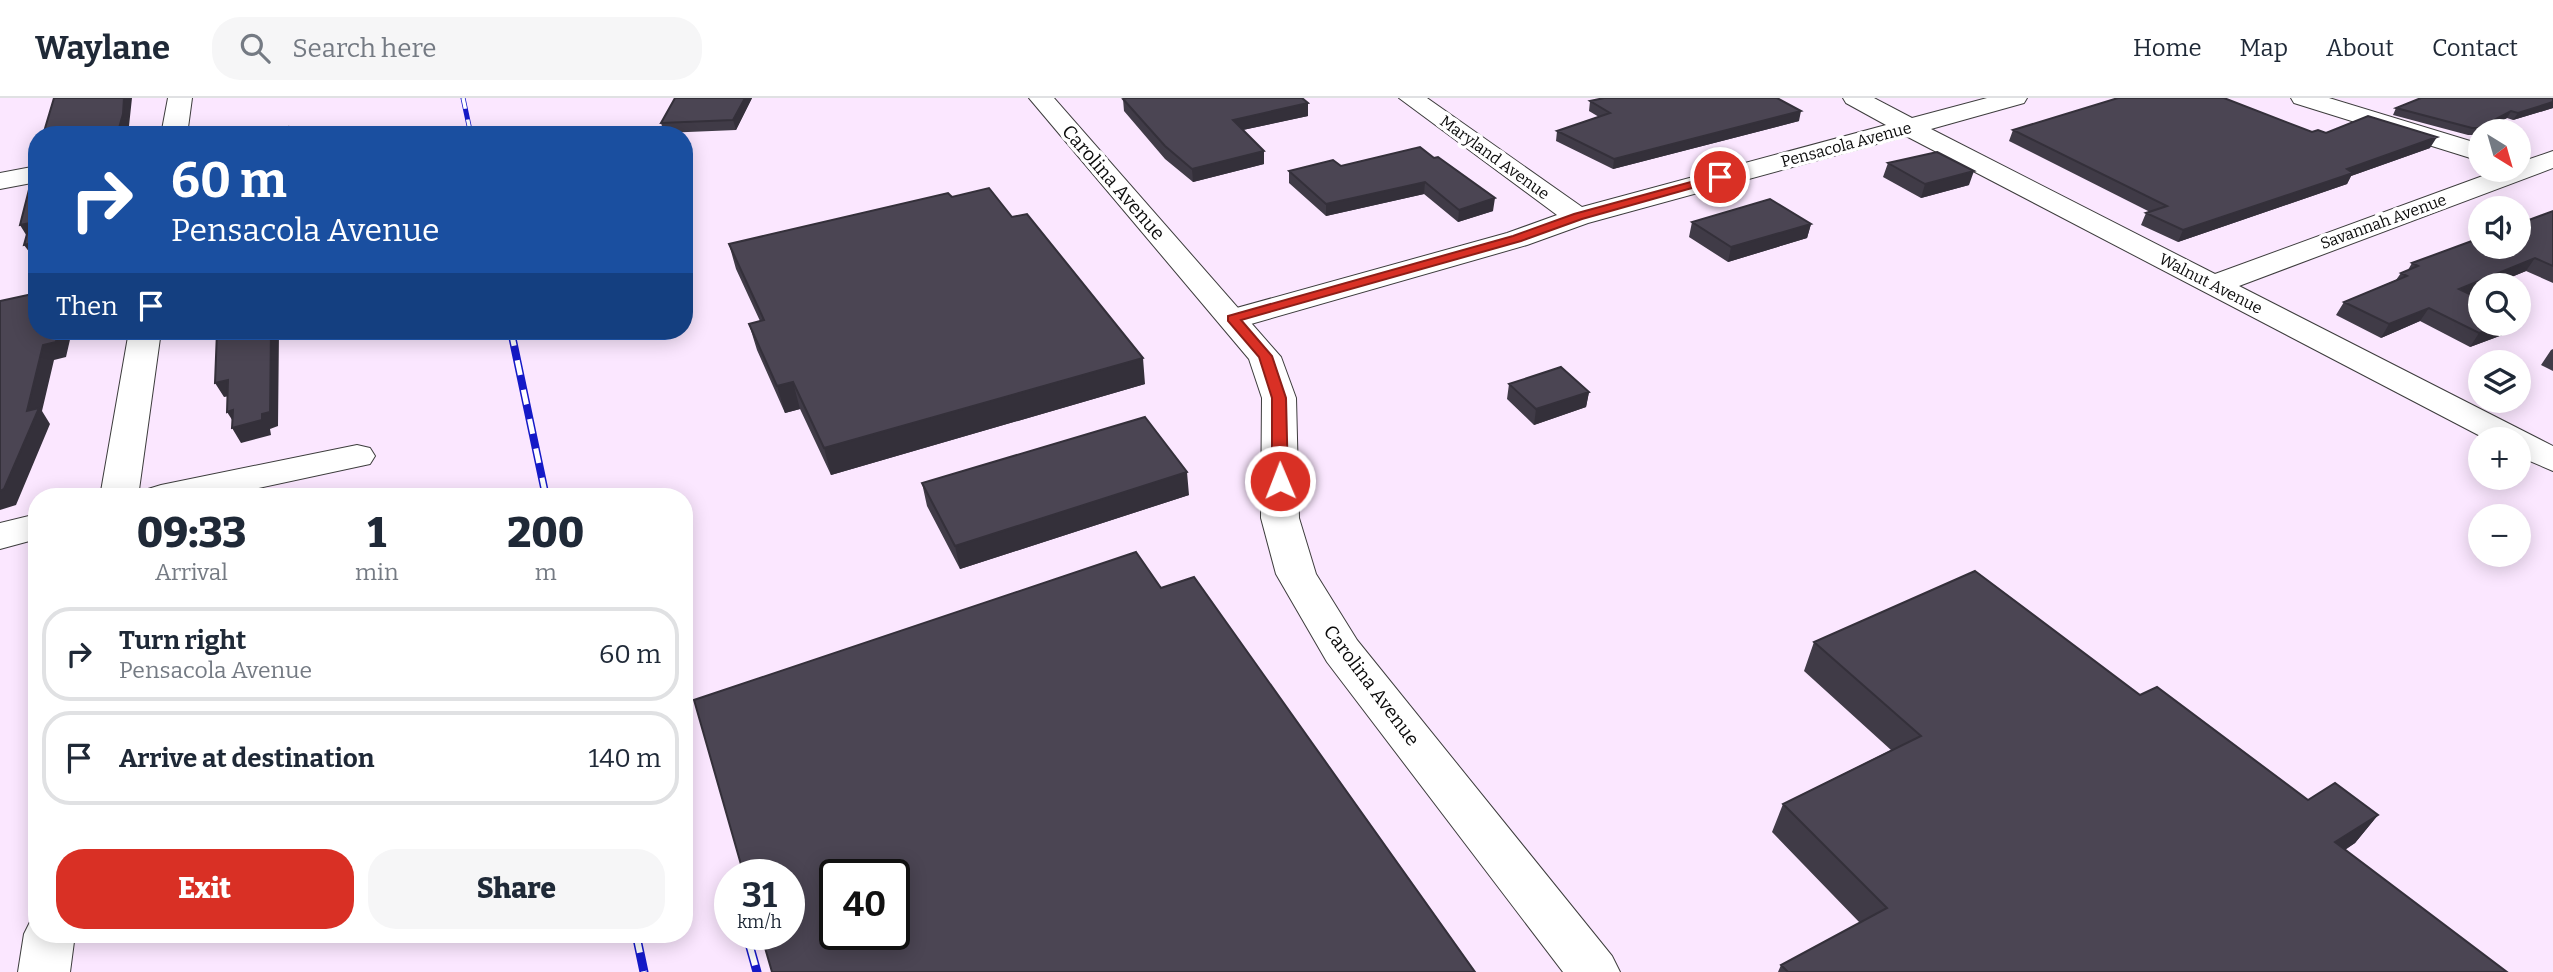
<!DOCTYPE html>
<meta charset="utf-8">
<style>
body{margin:0;font-family:Bitter,serif;background:#f6f6f7;color:#1f2937;height:100vh;display:flex;flex-direction:column;font-size:26px;white-space:nowrap}
*{box-sizing:border-box;margin:0}
p{font-size:23px;color:#747a83}
.icon{flex:none;width:38px;height:38px;fill:none;stroke:currentColor;stroke-width:2;stroke-linecap:round;stroke-linejoin:round}
.map{position:relative;flex:1;overflow:hidden}
.details{position:absolute;left:28px;top:390px;width:665px;height:455px;display:flex;flex-direction:column;background:#fff;border-radius:28px;box-shadow:0 4px 18px #0003}
.details>*{flex:none}
.banner{position:absolute;left:28px;top:28px;width:665px;height:214px;border-radius:28px;box-shadow:0 4px 18px #0003;background:#1a4fa0;color:#fff;overflow:hidden}
.needle{width:46px;rotate:143deg}
.buttons{position:absolute;left:2468px;top:21px;display:grid;gap:14px}
.buttons a{display:grid;place-items:center;width:63px;height:63px;border-radius:50%;background:#fff;box-shadow:0 4px 18px #0003;font-size:35px}
.speed{position:absolute;left:714px;top:761px;display:flex;gap:14px;font-size:35px;font-weight:700;text-align:center}
.speed>*{display:grid;place-content:center;width:91px;height:91px;border-radius:50%;background:#fff;box-shadow:0 4px 18px #0003;line-height:1}
.speed small{font-size:18px;font-weight:400}
.speed .limit{border:4px solid #111;border-radius:10px;background:#fff;color:#111}
.pin{position:absolute;display:grid;place-items:center;width:60px;height:60px;color:#fff;margin:-30px;border:4px solid #fff;border-radius:50%;box-shadow:0 2px 7px #0007}
.me{position:absolute;width:77px;margin:-38px;rotate:359deg;stroke-linejoin:round;filter:drop-shadow(0 0 5px #0008)}
.turn{display:flex;align-items:center;gap:24px;height:147px;padding:0 28px;font-size:32px}
.turn .icon{width:91px;height:91px;stroke-width:2.5}
.turn b{display:block;font-size:49px;line-height:60px}
.then{display:flex;align-items:center;height:66px;padding:0 28px;background:#0003;gap:14px;font-size:26px}
.eta{display:flex;justify-content:space-evenly;align-items:center;height:119px;text-align:center}
.eta b{font-size:42px;font-weight:800;line-height:49px}
.primary-button{display:flex;gap:14px;margin-top:auto;padding:14px 28px}
.primary-button a{flex:1;height:80px;border-radius:28px;background:#d93025;color:#fff;font-size:28px;font-weight:800;line-height:80px;text-align:center}
.primary-button a+a{background:#f6f6f7;color:#1f2937}
ul{padding:0;list-style:none}
li{display:flex;align-items:center;gap:21px;height:94px;margin:0 14px 10px;padding:0 14px;border:4px solid #e0e1e3;border-radius:28px}
li div{flex:1}
li b{display:block;font-size:26px}
li em{font-style:normal}
header{display:flex;align-items:center;gap:42px;box-sizing:border-box;height:98px;padding:0 35px;background:#fff;border-bottom:2px solid #e0e1e3}
header strong{font-size:33px}
nav{display:flex;gap:38px;margin-inline-start:auto;font-size:24px}
.search{width:490px;height:63px;background:#f6f6f7;display:flex;align-items:center;gap:18px;box-sizing:border-box;padding:0 24px;border-radius:28px;color:#747a83;font-size:26px}
.map>svg:first-child{display:block}
</style>
<header>
<strong>Waylane</strong>
<div class="search"><svg class="icon" aria-label="search" viewBox="0 0 24 24"><circle cx="10" cy="10" r="6"/><path d="M15 15l6 6"/></svg>Search here</div>
<nav><a>Home</a><a>Map</a><a>About</a><a>Contact</a></nav>
</header>
<div class="map">
<svg width="2553" height="874" viewBox="0 0 2553 874">
<rect width="100%" height="100%" fill="#fbe7ff"/>
<g fill="none" stroke-linecap="round" stroke-linejoin="round">
<defs>
<path id="minor" d="M168,0H192L187,37H161Z
M1399,0H1427L1582,109L1886,27L1846,5L1843,0H1874L1912,20L1987,0H2027L2024,5L1931,31L2215,176L2499,72H2518V65L2553,53V70L2239,188L2553,348V373L2518,358V341H2486L1906,38L1588,125L1527,147L1244,228L1233,231L1222,228L1217,221L1222,214L1507,135L1557,117Z
M2291,0H2329L2480,46V63L2294,5Z
M37,68V84L0,91V75Z
M129,233H161L138,399H100Z
M357,347L370,350L375,358L370,366L217,399H142L148,391L161,387Z
M37,416V441L0,451V425Z
M37,819V836H75L70,874H18L24,836L32,820Z"/>
<path id="tertiary" d="M1029,0H1054L1281,259L1296,300L1299,420L1316,476L1357,542L1612,858L1620,874H1563L1327,564L1276,476L1261,420L1262,300L1249,261Z"/>
</defs>
<!-- minor casing -->
<use href="#minor" stroke="#3d3d3d" stroke-width="2"/>
<!-- tertiary casing -->
<use href="#tertiary" stroke="#3d3d3d" stroke-width="2"/>
<!-- minor -->
<use href="#minor" fill="#fff" fill-rule="evenodd"/>
<!-- tertiary -->
<use href="#tertiary" fill="#fff" fill-rule="evenodd"/>
<defs>
<path id="rail-far2" d="M463,0L471,37"/>
<path id="rail-far1" d="M511,233L546,399"/>
<path id="rail" d="M636,836L644,874
M750,849L757,874"/>
</defs>
<!-- rail-far2 casing -->
<use href="#rail-far2" stroke="#151ac7" stroke-width="5"/>
<!-- rail-far1 casing -->
<use href="#rail-far1" stroke="#151ac7" stroke-width="8"/>
<!-- rail casing -->
<use href="#rail" stroke="#151ac7" stroke-width="9"/>
<!-- rail-far2 -->
<use href="#rail-far2" stroke="#fff" stroke-width="3.5" stroke-dasharray="11" stroke-linecap="butt"/>
<!-- rail-far1 -->
<use href="#rail-far1" stroke="#fff" stroke-width="5" stroke-dasharray="15" stroke-linecap="butt"/>
<!-- rail -->
<use href="#rail" stroke="#fff" stroke-width="6" stroke-dasharray="19" stroke-linecap="butt"/>
</g>
<!-- wall -->
<path fill="#403b47" d="M675,0H752L736,32L664,35L661,25Z
M2553,0V10L2513,22L2507,20L2482,33H2480L2475,37H2468L2393,17L2396,10Z
M1123,1L1308,5V18L1243,32L1264,66L1193,84L1165,61L1124,13Z
M1590,3L1799,23L1613,71L1556,43L1557,33L1599,19L1589,13Z
M2013,32L2326,35L2430,50L2351,78L2347,86L2178,144L2141,127L2146,115L2150,114L2009,43Z
M1420,49L1493,113L1458,124L1424,96L1326,118L1289,85V73L1341,68Z
M1888,65L1969,87L1921,100L1883,79Z
M952,99L1145,286L831,377L800,311L785,315L757,252L749,226L760,223L736,171L729,146Z
M2553,113V185L2526,173L2470,196L2480,226H2518L2513,233L2470,249L2420,223L2381,240L2336,217L2344,204L2396,182L2401,175L2408,172L2412,165Z
M1692,124L1811,126L1807,140L1728,164L1689,139Z
M2553,251V273L2541,267L2551,252Z
M1509,286L1589,294L1586,309L1534,327L1507,301Z
M922,385L1189,397L960,471L927,408Z
M1814,544L2140,597L2308,702L2378,717L2355,745L2345,752L2507,874H1778L1781,867L1860,825L1772,734L1783,706L1891,652L1804,573Z"/>
<!-- shaded-wall -->
<path fill="#34303a" d="M124,0H132L129,28L127,37H116Z
M745,0H752L736,32L733,22Z
M2553,4V10L2513,22L2518,15Z
M1308,5V18L1233,34V22Z
M1801,13L1799,23L1613,71L1614,61Z
M2511,13L2507,20L2482,33H2480V34L2475,37L2479,30Z
M2437,39L2430,50L2351,78L2347,86L2178,144L2183,132L2347,71Z
M1264,53V66L1193,84L1192,71Z
M1974,73L1969,87L1921,100L1925,86Z
M1425,84L1424,96L1326,118V106Z
M1495,100L1493,113L1458,124L1459,112Z
M30,125L28,140L20,127Z
M1811,126L1807,140L1728,164L1731,149Z
M37,144V159H33L24,147Z
M2535,160L2526,173L2492,187H2480V192L2450,204L2459,191Z
M2429,210L2420,223L2381,240L2389,226Z
M2506,226H2518L2513,233L2470,249L2479,235Z
M58,233H72L66,259L54,262L42,313L50,326L16,407L0,412V393L43,247Z
M271,233H279L278,328L270,331L271,337L241,345L232,330L262,316Z
M1143,260L1145,286L831,377L824,350Z
M228,282L236,297L224,299L215,285Z
M793,284L800,311L785,315L777,288Z
M1589,294L1586,309L1534,327L1536,311Z
M233,312L236,328L227,314Z
M1187,374L1189,397L960,471L955,448Z
M2378,717L2355,745L2312,773L2335,744Z"/>
<!-- building -->
<path fill="#4b4553" stroke="#34303a" stroke-width="2" fill-rule="evenodd" d="M54,0H124L123,16L117,37H43Z
M675,0H745L733,22L661,25Z
M1127,0H1302L1308,5L1233,22L1264,53L1192,71L1165,48L1123,1Z
M1604,0H1777L1801,13L1614,61L1557,33L1610,15L1590,3Z
M2118,0H2224L2312,34L2318,32L2326,35L2368,18L2437,39L2347,71L2353,75L2183,132L2146,115L2167,108L2013,32Z
M2421,0H2553V4L2518,15L2511,13L2479,30H2472L2396,10Z
M288,29L287,37H249Z
M1420,49L1434,60L1438,59L1495,100L1459,112L1425,84L1326,106L1289,73L1333,62L1341,68Z
M1937,54L1974,73L1925,86L1888,65Z
M37,60V144L24,147L30,125L20,127Z
M989,90L1012,119L1027,116L1143,260L824,350L793,284L777,288L749,226L764,222L729,146L948,95L952,99Z
M1770,101L1811,126L1731,149L1692,124Z
M2553,113V168L2535,160L2459,191L2480,201V226H2506L2479,235L2429,210L2389,226L2344,204L2407,178L2401,175L2418,168L2412,165L2480,140V149H2518V126Z
M37,195V233H58L56,244L43,247L27,313L39,310L4,391L0,393V203Z
M217,233H271L270,314L262,316V322L232,330L233,312L227,314L228,282L215,285Z
M1561,269L1589,294L1536,311L1509,286Z
M1145,319L1187,374L955,448L922,385Z
M1136,454L1161,490L1194,479L1475,874H772L761,836H789V777H744L694,602ZM835,777H894V836H835Z
M1975,473L2140,597L2157,589L2308,702L2335,685L2378,717L2335,744L2507,874H1788L1781,867L1887,810L1783,706L1921,638L1814,544Z"/>
<!-- route -->
<path fill="#d93025" stroke="#8d1f18" stroke-width="2" d="M1720,76L1724,77V81L1582,121L1521,143L1241,222L1272,258L1286,300L1288,383L1280,388L1275,387L1272,383V300L1259,259L1228,223V218L1513,138L1574,116Z"/>
<g text-anchor="middle" stroke-width="7" stroke-linejoin="round" paint-order="stroke">
<!-- far-street labels -->
<g font-size="16" fill="#0a0a0a" stroke="#fff">
<text transform="translate(1846 46) rotate(-15)" y="6">Pensacola Avenue</text>
<text transform="translate(1495 59) rotate(36)" y="6">Maryland Avenue</text>
<text transform="translate(2383 123) rotate(-20)" y="6">Savannah Avenue</text>
<text transform="translate(2211 185) rotate(27)" y="6">Walnut Avenue</text>
</g>
<!-- street labels -->
<g font-size="19" fill="#0a0a0a" stroke="#fff">
<text transform="translate(1114 84) rotate(49)" y="7">Carolina Avenue</text>
<text transform="translate(1372 587) rotate(53)" y="7">Carolina Avenue</text>
</g>
</g>
</svg>
<div class="buttons">
<a><svg class="needle" viewBox="-14 -14 28 28"><path d="M0-13l5 13h-10z" fill="#e53935"/><path d="M0 13l5-13h-10z" fill="#747a83"/></svg></a>
<a><svg class="icon" aria-label="sound" viewBox="0 0 24 24"><path d="M4 9h4l5-4v14l-5-4H4zM17 9q2 3 0 6"/></svg></a>
<a><svg class="icon" aria-label="search" viewBox="0 0 24 24"><circle cx="10" cy="10" r="6"/><path d="M15 15l6 6"/></svg></a>
<a><svg class="icon" aria-label="layers" viewBox="0 0 24 24"><path d="M12 4l9 5-9 5-9-5zM3 14l9 5 9-5"/></svg></a>
<a>+</a>
<a>−</a>
</div>
<div class="speed"><div>31<small>km/h</small></div><div class="limit">40</div></div>
<div class="pin" style="left:1720px;top:79px;background:#d93025"><svg class="icon" aria-label="arrive" viewBox="0 0 24 24"><path d="M6 21V4h12l-3 4 3 4H6"/></svg></div>
<svg class="me" style="left:1280px;top:383px" viewBox="-20 -20 40 40"><circle r="17" fill="#d93025" stroke="#fff" stroke-width="3"/><path d="M0-11L8 9 0 5-8 9z" fill="#fff"/></svg>
<div class="banner">
<div class="turn"><svg class="icon" aria-label="right" viewBox="0 0 24 24"><path d="M7 20v-9h11M14 6l5 5-5 5"/></svg><div><b>60 m</b>Pensacola Avenue</div></div>
<div class="then">Then<svg class="icon" aria-label="arrive" viewBox="0 0 24 24"><path d="M6 21V4h12l-3 4 3 4H6"/></svg></div>
</div>
<section class="details">
<div class="eta">
<div><b>09:33</b><p>Arrival</p></div>
<div><b>1</b><p>min</p></div>
<div><b>200</b><p>m</p></div>
</div>
<ul>
<li><svg class="icon" aria-label="right" viewBox="0 0 24 24"><path d="M7 20v-9h11M14 6l5 5-5 5"/></svg><div><b>Turn right</b><p>Pensacola Avenue</p></div><em>60 m</em></li>
<li><svg class="icon" aria-label="arrive" viewBox="0 0 24 24"><path d="M6 21V4h12l-3 4 3 4H6"/></svg><div><b>Arrive at destination</b></div><em>140 m</em></li>
</ul>
<div class="primary-button"><a>Exit</a><a>Share</a></div>
</section>
</div>
